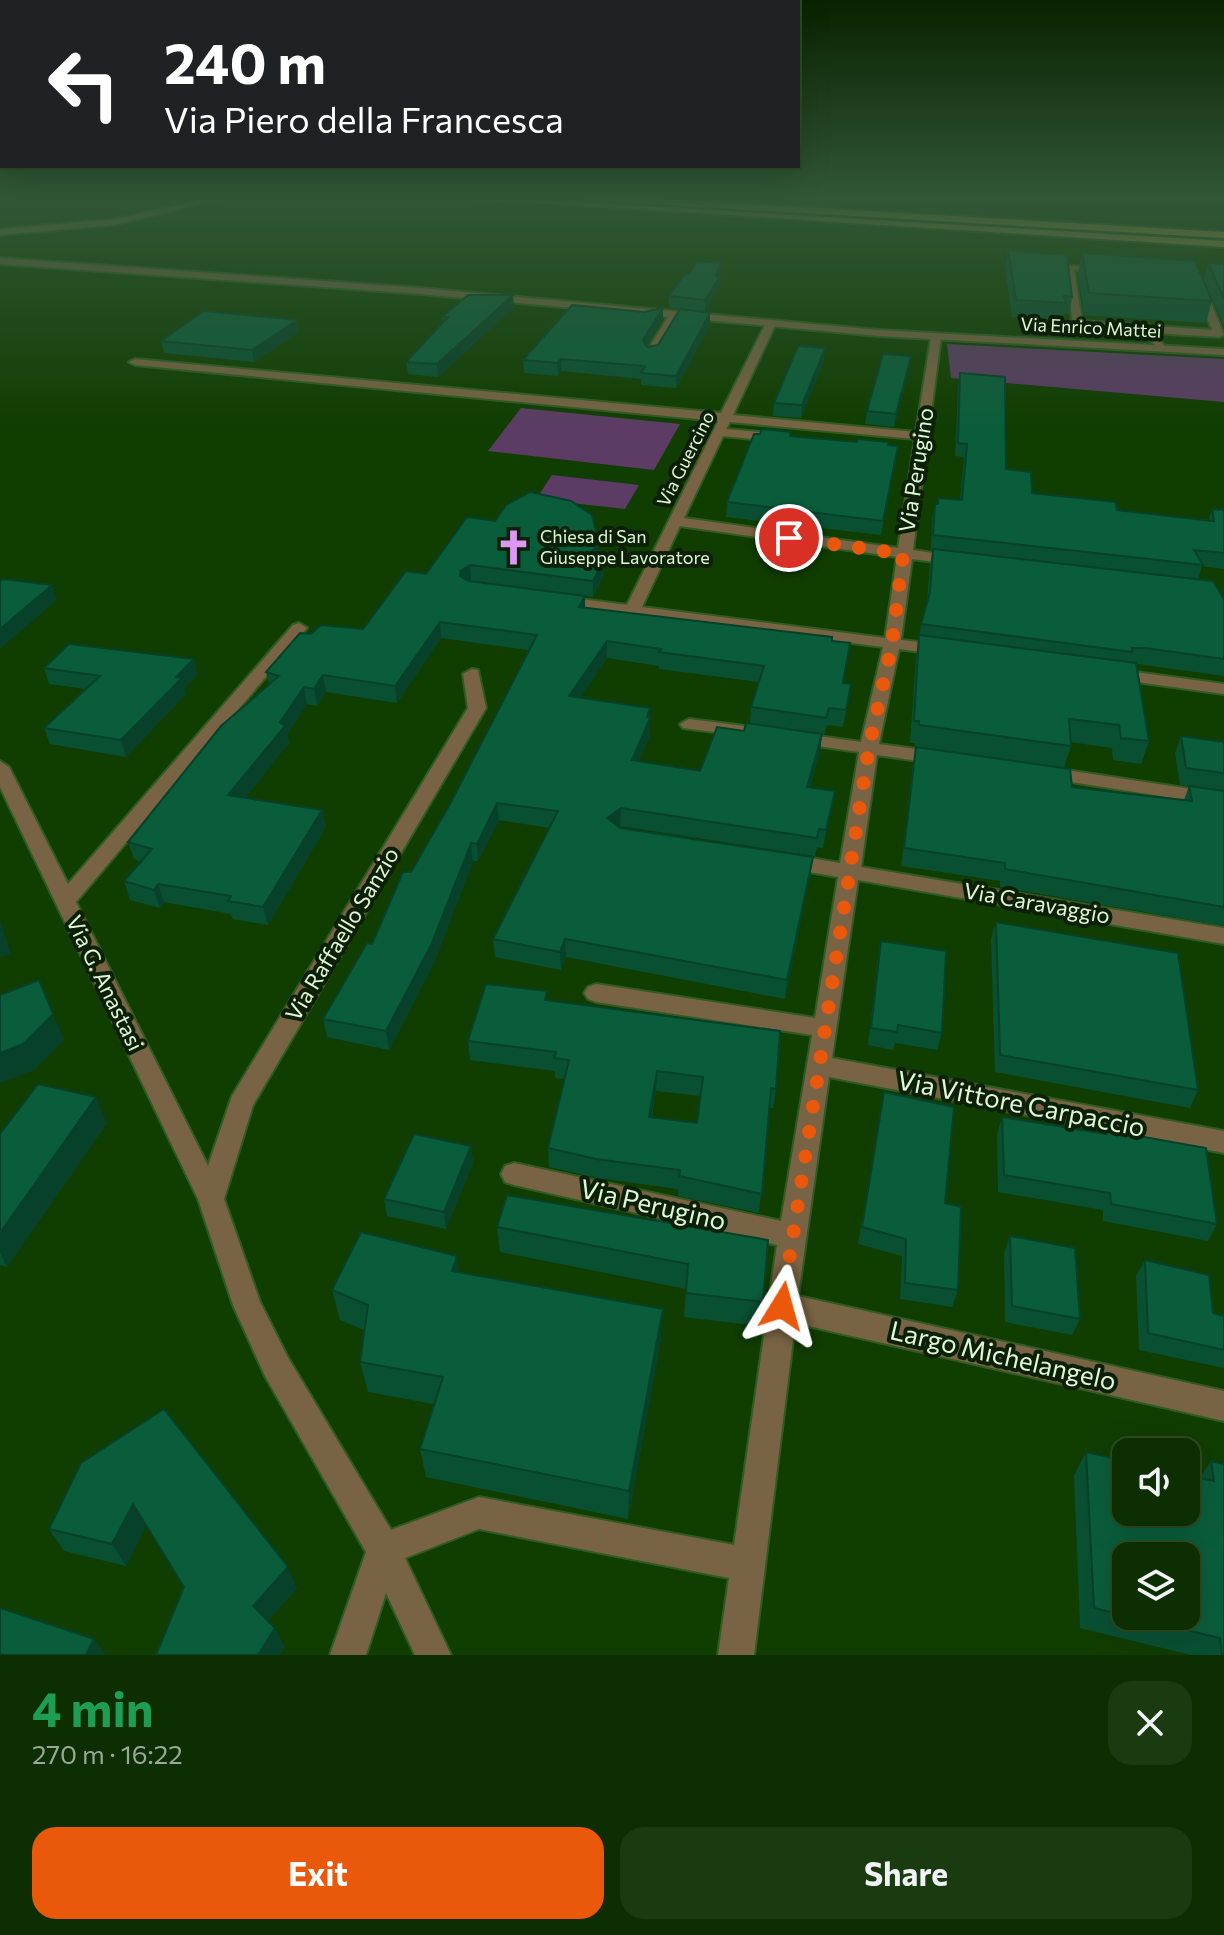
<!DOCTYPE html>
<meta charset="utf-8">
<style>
body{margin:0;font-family:Commissioner,sans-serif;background:#1a3a0f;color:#f1f3f6;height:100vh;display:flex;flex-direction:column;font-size:30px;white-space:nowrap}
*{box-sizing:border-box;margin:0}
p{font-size:26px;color:#9aa899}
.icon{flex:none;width:44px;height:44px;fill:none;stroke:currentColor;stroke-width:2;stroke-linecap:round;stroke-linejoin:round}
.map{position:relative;height:1655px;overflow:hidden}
.details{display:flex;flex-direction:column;background:#0c2e00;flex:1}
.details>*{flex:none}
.hud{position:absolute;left:0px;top:0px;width:800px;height:168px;box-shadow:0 8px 32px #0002,0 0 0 2px #2c4a22;background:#202124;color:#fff;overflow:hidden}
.fabs{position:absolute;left:1112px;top:1438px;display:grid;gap:16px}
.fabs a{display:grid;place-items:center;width:88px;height:88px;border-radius:16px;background:#0c2e00;box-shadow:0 8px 32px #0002,0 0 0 2px #2c4a22;font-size:40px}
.pin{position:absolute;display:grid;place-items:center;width:68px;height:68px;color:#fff;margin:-34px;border:4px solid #fff;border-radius:50%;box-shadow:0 2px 8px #0007}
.me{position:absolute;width:88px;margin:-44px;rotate:8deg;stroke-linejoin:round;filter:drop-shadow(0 0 6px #0008)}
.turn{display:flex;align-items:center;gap:28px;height:168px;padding:0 32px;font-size:36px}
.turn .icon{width:104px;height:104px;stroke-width:2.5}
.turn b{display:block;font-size:56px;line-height:68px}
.round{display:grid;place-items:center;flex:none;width:84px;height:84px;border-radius:24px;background:#1a3a0f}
.overview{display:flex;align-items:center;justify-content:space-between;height:136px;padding:0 32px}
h1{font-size:48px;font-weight:700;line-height:60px;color:#1e9e55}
.button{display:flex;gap:16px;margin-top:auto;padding:16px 32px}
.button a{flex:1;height:92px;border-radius:24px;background:#ea580c;color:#fff;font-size:32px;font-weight:700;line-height:92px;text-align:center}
.button a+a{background:#1a3a0f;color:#f1f3f6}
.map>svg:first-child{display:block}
</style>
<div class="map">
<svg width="1224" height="1655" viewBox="0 0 1224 1655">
<rect width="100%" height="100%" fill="#103d00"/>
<!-- green -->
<path fill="#5c3c65" d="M947,344L1224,359V402L951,378Z
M521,408L680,424L654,470L488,451Z
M552,475L639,485L625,509L536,499Z"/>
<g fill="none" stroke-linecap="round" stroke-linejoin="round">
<defs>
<path id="minor" d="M1066,265L1111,270L1106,273L1074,270L1082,321L1212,330L1194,286L1199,283L1204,286L1224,335L1219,337L1154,333L1166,348L1160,351L1143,332L1073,326Z
M671,312L680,314L655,356H647L645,354Z
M771,320L776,323L733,415L916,432L931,337L936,334L941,337L913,550L958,557L965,561L958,565L912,559L901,640L943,645L951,650L943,655L899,649L879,744L939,752L948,758L939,764L877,755L861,867L1224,928V944L858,880L832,1058L1224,1131V1153L829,1077L798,1296L1224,1391V1421L795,1323L754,1655H718L729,1578L479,1529L405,1558L451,1655H415L386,1593L366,1655H330L366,1552L265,1376L233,1305L198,1199L0,787V761L9,767L68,884L293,625L299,623L307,628L76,902L208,1166L232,1096L468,708L463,674L472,669L478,670L486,708L253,1105L224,1199L260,1302L287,1356L391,1530L479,1497L734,1545L777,1245L514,1185L505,1182L501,1174L505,1166L514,1163L781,1221L812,1035L596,1002L588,999L584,993L588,987L596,984L815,1018L838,877L786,868L776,861L786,854L840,863L859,752L796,743L787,738L796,733L861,742L883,647L552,604V598L558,596L627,605L718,421L135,365L129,362L135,359L721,413L766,323ZM730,422L915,439L898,548L684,518L723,436L780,442L786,438L780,434L726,429ZM680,526L897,557L885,638L642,607Z
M1113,669L1224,684V694L1107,678L1104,674Z
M689,719L745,726L754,731L745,736L683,728L680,724Z
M1046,767L1224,794V806L1039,777L1037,773Z"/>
<path id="tertiary" d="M0,258L421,288L879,330L1224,349V355L879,336L421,294L0,264Z"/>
<path id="secondary" d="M213,197H228L115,225L0,235V229L115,219Z"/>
<path id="primary" d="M449,197H493L1224,241V247Z"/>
<path id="motorway" d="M578,197H632L1224,232V238L583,200Z"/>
</defs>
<!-- minor casing -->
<use href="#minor" stroke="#315b23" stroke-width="4"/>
<!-- tertiary casing -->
<use href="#tertiary" stroke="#315b23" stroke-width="4"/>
<!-- secondary casing -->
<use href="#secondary" stroke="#315b23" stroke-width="4"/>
<!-- primary casing -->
<use href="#primary" stroke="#315b23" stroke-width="4"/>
<!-- motorway casing -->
<use href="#motorway" stroke="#315b23" stroke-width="4"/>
<!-- minor -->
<use href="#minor" fill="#786444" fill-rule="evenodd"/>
<!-- tertiary -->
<use href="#tertiary" fill="#786444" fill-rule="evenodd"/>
<!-- secondary -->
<use href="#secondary" fill="#9f7f4b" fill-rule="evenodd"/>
<!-- primary -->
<use href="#primary" fill="#bd9450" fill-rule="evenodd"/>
<!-- motorway -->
<use href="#motorway" fill="#d8a753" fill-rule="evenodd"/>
</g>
<!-- wall -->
<path fill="#095033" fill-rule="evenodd" d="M1008,250L1072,297L1069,314L1064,313L1062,320L1012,317L1005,266Z
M1082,253L1212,301L1206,323L1084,315L1078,273Z
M1208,263L1224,264V324H1223L1204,280Z
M721,274L719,288L705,311L669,308V296Z
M514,307L438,377L408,374L406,362L443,322L442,317Z
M663,308V319L647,346V347L658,345L710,313V325L676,388L641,385V379L561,371L558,376L524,373L523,360L644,312Z
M297,320L299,332L254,362L164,353L161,341Z
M911,356L909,368L894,427L865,424L867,411Z
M824,360L801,418L773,416L774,403Z
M960,373L1006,469L1032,493L1117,510L1208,521L1212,509L1224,510V569L1202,566L1198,580L1224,599V676L1137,664L1149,741L1141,764L1113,760L1112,748L1070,742L1071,746L1064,768L1072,787L1184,800L1189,786L1180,785L1175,753L1181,736L1224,742V926L1000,887V881L901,866L913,764L916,747H915V743H910L916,656L921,624L927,600L930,564L933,550H931L932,518L935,504L960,500L964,457L955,456L958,386Z
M791,436L888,445L896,460L881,535L726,517L727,502Z
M467,517L599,559L604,576L593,597L585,596V608L832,641L844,683L851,684L843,727L827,725L824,735H822L820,751L810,787L835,791L823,848L817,847L815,856L620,826L619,827L813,857L810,875L785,999L566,957L561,970L495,957L493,939L550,828L499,820L478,861H473L434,963L389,1050L327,1037L323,1019L372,944L450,804L529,650L441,638L397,703L326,692L317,706L307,704L287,734L289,743L245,798L322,810L326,827L268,925L233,919L231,914L164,902L160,908L130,900L124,881L141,862L134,859L128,842L269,684L266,672L311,634L363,629L426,574ZM607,658L659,666V669L759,682L751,707L750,724L744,731L700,771L639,761L650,735V708L580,698Z
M194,659L197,675L184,688L186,694L126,757L50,744L44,728L86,689L49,684L44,668Z
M996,922L1198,1090L1190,1108L995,1072L991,939Z
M881,941L942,1033L937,1050L895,1043L893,1050L868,1045L878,958Z
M548,1001L776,1089L773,1108H770L759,1213L678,1196V1189L597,1178L549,1167L548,1148L565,1079L555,1078V1071L470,1060L468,1041ZM656,1091L700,1096L697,1123L652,1118Z
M884,1092L945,1203L958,1290L952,1307L900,1299L902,1256L858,1244Z
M1002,1117L1104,1134L1105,1130L1217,1224L1208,1241L1103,1221V1210L998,1192L997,1134Z
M107,1123L7,1267L0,1265V1134Z
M471,1146L473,1163L446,1229L387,1216L384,1199Z
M497,1227L768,1240L763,1302L759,1326L684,1317L686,1289L500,1252Z
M1010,1236L1080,1319L1072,1335L1005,1322L1004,1253Z
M457,1256L459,1272L661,1339L628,1519L426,1477L420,1449L434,1404L368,1392L360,1362L364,1330L340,1320L332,1290Z
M1145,1260L1213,1313L1224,1316V1368L1139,1350L1136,1276Z
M164,1409L297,1588L268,1621L285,1648L280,1655H156L184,1588L146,1526L126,1566L64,1551L49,1529Z
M1086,1452L1200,1478L1211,1461L1224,1464V1655H1191L1080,1628L1074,1475Z"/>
<!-- shaded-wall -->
<path fill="#074129" d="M721,263L719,288L705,311V300Z
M513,295L514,307L438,377L437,364Z
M663,308V319L642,352L643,340Z
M710,313V325L676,388V376Z
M297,320L299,332L254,362L252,350Z
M825,348L824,360L801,418L802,405Z
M911,356L909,368L894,427L896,414Z
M561,359V371L558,376L557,363Z
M599,545V561L585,557Z
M604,560V576L593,597V581Z
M470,565L471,581L461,586L460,571Z
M52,585L57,600L0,649V629Z
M585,596V612L579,607Z
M440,622L441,638L397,703L395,686Z
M607,641V658L570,713L569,696Z
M194,659L197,675L184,688L186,694L126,757L121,740L176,677Z
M323,675L326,692L317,706L314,689Z
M304,687L307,704L287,734L289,743L233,813L228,795Z
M650,708V735L632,778V760Z
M822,734L820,751L805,805L807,787Z
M835,791L832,809L823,848L826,830Z
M497,803L499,820L478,861L477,844Z
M621,808L620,826L607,836V818Z
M322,810L326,827L268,925L263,907Z
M471,843L473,861L434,963L389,1050L386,1031Z
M813,857L810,875L785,999L787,980Z
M158,884L164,902L160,908L154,890Z
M0,919L11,954L0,957Z
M565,939L566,957L561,970L560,952Z
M53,1014L64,1040L35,1070L0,1083V1053Z
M657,1071L656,1091L648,1137L649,1117Z
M96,1097L107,1123L7,1267L0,1253V1233Z
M471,1146L473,1163L446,1229L444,1212Z
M457,1256L461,1287L452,1271Z
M663,1309L661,1339L628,1519L629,1491Z
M133,1504L146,1526L126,1566L112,1544Z
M288,1567L297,1588L263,1627L253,1606Z
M275,1628L285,1648L280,1655H258Z
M94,1639L106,1655H86Z"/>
<!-- building -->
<path fill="#0a5d3b" stroke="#074129" stroke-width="2" fill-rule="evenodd" d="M1008,250L1067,255L1072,297L1064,296L1066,303L1016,300Z
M1082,253L1195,261L1212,301L1089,293Z
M696,261L721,263L716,276H720L705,300L669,296L685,274H690Z
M1208,263L1224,264V298Z
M468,295H513L437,364L406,362L448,317H442Z
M572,305L644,312L663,308L643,340L647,347L658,345L680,309L710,313L676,376L641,373L645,366L561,359L557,363L523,360Z
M204,311L297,320L252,350L161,341Z
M798,346L825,348L802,405L774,403Z
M883,354L911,356L896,414L867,411Z
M960,373L1005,377L1006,469L1031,472L1032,493L1116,502L1117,510L1214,521L1212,509L1224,510V553L1194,550L1203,565L933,535L935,504H938V498L962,500L967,444L958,443Z
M762,429L791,432L790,436L857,442L858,439L889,442L888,445L898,446L883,521L727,502L754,434H760Z
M530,492L571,501L592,515L599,545L585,557L604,560L593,581L470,565L460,571V576L469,581L585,596L579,607L832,637V641L850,643L843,683L851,684L846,710L829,708L826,718L751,707L764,666L659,652L661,649L607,641L569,696L650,708L647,717L650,718L632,760L700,771L717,727L744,731L746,723L822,734L807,787L835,791L826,830L819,829L817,838L621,808L607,818L620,828L813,857L787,980L565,939L560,952L493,939L558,811L497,803L477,844L471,843L431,945L386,1031L323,1019L367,943L372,944L403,872H411L450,804L537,635L440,622L395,686L323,675L314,689L304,687L280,722L285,726L228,795L322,810L263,907L228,901L231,896L158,884L154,890L124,881L152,849L128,842L221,726L279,676L266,672L300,633L311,634L321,625L363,629L406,571L426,574L467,517L495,521L506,505Z
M933,549L1213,581L1224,599V659L1145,648H1132V652L921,624L930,592Z
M3,579L52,585L0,629V581Z
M919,635L1136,663L1149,741L1121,738L1119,725L1069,719L1071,746L919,725V721H914Z
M69,644L194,659L176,677L182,678L121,740L44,728L100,676L44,668Z
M1181,736L1224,742V773L1186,768Z
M916,747L1070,769L1072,787L1192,801L1189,786L1224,791V907L1005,869V863L904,848Z
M996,922L1178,953L1198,1090L1000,1055Z
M0,926L3,937L0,938Z
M881,941L946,951L942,1033L898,1025L897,1032L871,1028Z
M39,980L53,1014L23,1044L0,1053V995Z
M486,984L547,991L545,1000L780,1031L776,1089L771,1088L762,1194L679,1176L680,1170L596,1159L548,1148L569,1060L554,1058L556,1052L468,1041ZM657,1071L703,1077L697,1123L649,1117Z
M38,1084L96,1097L0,1233V1134Z
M884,1092L954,1107L945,1203L961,1207L958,1290L905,1283L906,1239L862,1227Z
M1002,1117L1106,1134L1105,1130L1206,1148L1217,1224L1111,1204L1110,1193L1004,1175Z
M414,1134L471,1146L444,1212L384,1199Z
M507,1195L768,1240L763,1302L686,1293L688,1264L497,1227Z
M361,1232L457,1256L452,1271L663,1309L629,1491L420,1449L443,1377L360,1362L368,1305L332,1290Z
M1010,1236L1075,1248L1080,1319L1012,1306Z
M1145,1260L1209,1275L1213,1313L1224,1316V1350L1148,1333Z
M164,1409L288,1567L253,1606L275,1628L258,1655H156L184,1587L133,1504L112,1544L49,1529L81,1463Z
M1086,1452L1126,1461V1512H1186V1475L1214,1481L1211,1461L1224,1464V1655H1222L1220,1638L1128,1616H1186V1556H1126V1616L1094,1608Z
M0,1608L94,1639L86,1655H0Z"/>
<!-- sky -->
<linearGradient id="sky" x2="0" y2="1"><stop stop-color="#092200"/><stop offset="0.46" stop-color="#315737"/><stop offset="1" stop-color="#315737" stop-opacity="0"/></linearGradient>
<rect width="1224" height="429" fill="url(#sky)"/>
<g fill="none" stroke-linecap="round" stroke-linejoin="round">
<!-- route -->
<path stroke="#ea580c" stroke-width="14" stroke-dasharray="0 25.2" d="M782,1306L869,747L892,644L903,554L789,538"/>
</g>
<!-- icons -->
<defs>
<symbol id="church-bare" viewBox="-9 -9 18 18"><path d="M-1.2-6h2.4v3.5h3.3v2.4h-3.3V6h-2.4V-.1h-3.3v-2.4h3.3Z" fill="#de98f2" stroke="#0c1f07" stroke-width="2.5" paint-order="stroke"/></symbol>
</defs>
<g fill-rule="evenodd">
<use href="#church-bare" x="488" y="522" width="51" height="51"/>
</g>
<g text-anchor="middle" stroke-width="8" stroke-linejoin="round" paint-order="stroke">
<!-- far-street labels -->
<g font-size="18" fill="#dff8d8" stroke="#0c1f07">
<text transform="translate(1091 328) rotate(3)" y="6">Via Enrico Mattei</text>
<text transform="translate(686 459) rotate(-63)" y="6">Via Guercino</text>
</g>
<!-- far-poi labels -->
<g font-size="18" fill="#dff8d8" stroke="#0c1f07" text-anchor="start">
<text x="540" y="543">Chiesa di San<tspan x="540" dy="21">Giuseppe Lavoratore</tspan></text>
</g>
<!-- street labels -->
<g font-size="22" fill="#dff8d8" stroke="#0c1f07">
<text transform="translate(916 470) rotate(-81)" y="8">Via Perugino</text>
<text transform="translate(1037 903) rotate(10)" y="8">Via Caravaggio</text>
<text transform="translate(342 934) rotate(-59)" y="8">Via Raffaello Sanzio</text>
<text transform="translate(105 983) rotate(64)" y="8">Via G. Anastasi</text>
</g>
<!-- near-street labels -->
<g font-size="26" fill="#dff8d8" stroke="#0c1f07">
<text transform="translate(1021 1104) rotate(11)" y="9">Via Vittore Carpaccio</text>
<text transform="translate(653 1205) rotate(13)" y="9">Via Perugino</text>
<text transform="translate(1003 1356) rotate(13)" y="9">Largo Michelangelo</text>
</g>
</g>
</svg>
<div class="fabs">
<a><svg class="icon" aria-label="sound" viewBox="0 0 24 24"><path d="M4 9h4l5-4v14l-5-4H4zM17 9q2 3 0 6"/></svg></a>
<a><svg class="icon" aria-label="layers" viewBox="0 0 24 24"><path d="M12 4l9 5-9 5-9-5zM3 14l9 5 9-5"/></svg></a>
</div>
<div class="pin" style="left:789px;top:538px;background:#d93025"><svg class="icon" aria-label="arrive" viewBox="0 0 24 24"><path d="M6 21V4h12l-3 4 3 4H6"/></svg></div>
<svg class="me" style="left:782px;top:1306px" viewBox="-20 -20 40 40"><path d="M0-17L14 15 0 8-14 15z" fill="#ea580c" stroke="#fff" stroke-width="4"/></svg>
<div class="hud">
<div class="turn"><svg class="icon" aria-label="left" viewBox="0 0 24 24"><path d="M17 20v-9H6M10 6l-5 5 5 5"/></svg><div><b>240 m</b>Via Piero della Francesca</div></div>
</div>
</div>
<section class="details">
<div class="overview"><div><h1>4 min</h1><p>270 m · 16:22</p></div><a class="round"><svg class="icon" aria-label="close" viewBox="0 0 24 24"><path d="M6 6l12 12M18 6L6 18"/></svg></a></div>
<div class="button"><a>Exit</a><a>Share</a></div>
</section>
